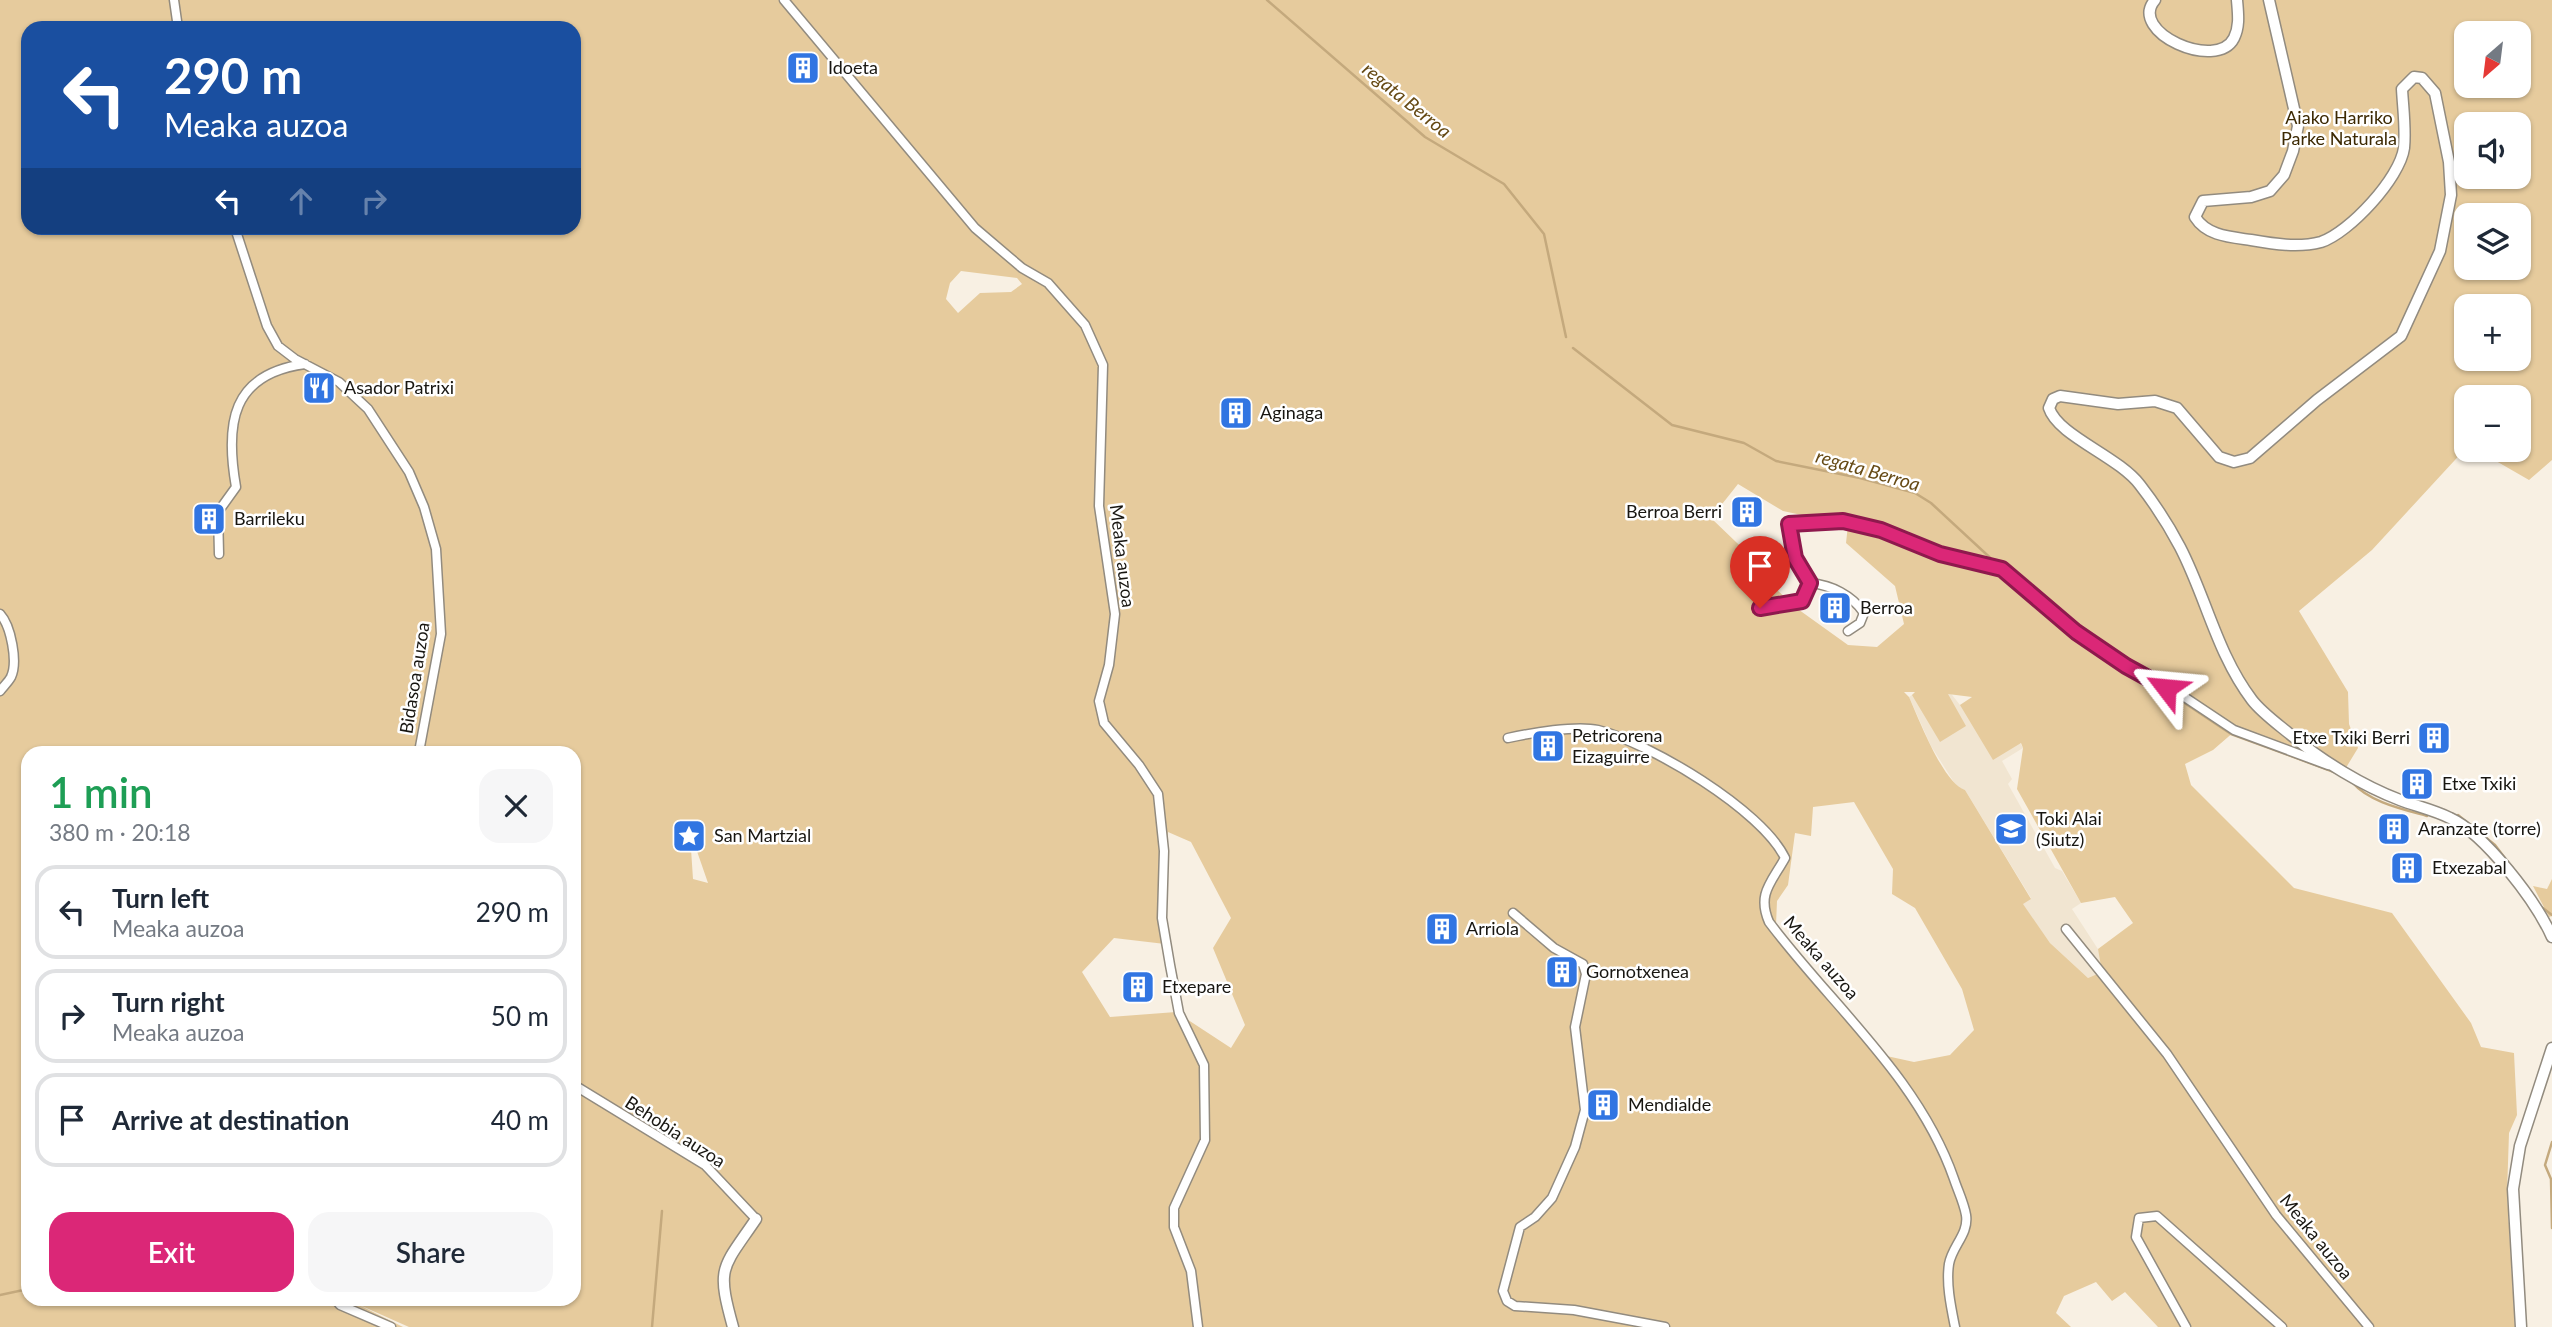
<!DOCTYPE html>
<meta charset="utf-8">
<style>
body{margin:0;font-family:Lato,sans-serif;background:#f6f6f7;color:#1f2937;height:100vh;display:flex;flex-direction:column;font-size:26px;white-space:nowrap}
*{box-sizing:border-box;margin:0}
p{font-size:23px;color:#747a83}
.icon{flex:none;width:38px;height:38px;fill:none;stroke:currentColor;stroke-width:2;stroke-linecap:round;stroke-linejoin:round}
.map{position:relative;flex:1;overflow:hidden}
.side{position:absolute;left:21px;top:746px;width:560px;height:560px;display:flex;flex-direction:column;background:#fff;border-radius:21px;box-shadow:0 2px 5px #0004}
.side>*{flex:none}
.top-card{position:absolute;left:21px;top:21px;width:560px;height:214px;border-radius:21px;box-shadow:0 2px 5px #0004;background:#1a4fa0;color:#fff;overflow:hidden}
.needle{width:46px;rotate:208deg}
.fabs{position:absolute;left:2454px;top:21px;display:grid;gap:14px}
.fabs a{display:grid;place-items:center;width:77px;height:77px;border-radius:14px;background:#fff;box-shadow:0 2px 5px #0004;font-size:35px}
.pin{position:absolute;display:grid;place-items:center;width:60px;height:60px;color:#fff;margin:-72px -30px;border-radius:50% 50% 50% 0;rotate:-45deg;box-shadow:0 0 7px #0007}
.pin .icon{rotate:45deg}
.me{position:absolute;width:77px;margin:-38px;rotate:299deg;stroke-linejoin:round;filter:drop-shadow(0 0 5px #0008)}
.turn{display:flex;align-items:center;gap:24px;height:147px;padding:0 28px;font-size:32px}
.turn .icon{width:91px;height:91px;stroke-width:2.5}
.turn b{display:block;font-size:49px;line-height:60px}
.lanes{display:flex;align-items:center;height:66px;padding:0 28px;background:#0003;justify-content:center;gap:35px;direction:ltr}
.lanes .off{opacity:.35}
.round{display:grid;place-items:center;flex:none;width:74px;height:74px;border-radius:21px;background:#f6f6f7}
.overview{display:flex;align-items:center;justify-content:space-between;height:119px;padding:0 28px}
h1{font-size:42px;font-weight:600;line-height:52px;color:#1e9e55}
.cta{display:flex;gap:14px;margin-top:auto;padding:14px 28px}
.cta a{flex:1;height:80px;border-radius:21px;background:#db2777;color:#fff;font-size:28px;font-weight:600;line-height:80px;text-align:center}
.cta a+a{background:#f6f6f7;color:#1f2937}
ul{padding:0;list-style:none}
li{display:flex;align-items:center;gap:21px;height:94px;margin:0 14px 10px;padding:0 14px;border:4px solid #e0e1e3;border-radius:21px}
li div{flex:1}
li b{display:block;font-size:26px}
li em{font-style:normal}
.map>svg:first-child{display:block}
</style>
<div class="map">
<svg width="2552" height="1327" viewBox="0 0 2552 1327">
<rect width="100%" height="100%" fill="#f8f0e3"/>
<!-- built -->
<path fill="#f1e5d1" d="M1938,677L1960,705L1988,689L2023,748L2002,761L2012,779L2008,784L2055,868L2062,871L2081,903L2072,909L2107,963L2102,972L2088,978L2050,943L2022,904L2031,898L1965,790L1957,787L1931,746L1909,697Z"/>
<!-- green -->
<path fill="#e6cb9d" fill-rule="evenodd" d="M0,0H2552V460L2529,480L2477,450H2518V397H2466V448L2372,550L2299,611L2348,692L2349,724L2358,748L2344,771L2235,731L2213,750L2185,764L2191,785L2294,888L2392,913L2471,1023L2481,1047L2514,1053L2517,1115L2509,1133L2507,1193L2515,1327H2158L2125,1292L2112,1301L2096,1282L2064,1296L2056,1313L2071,1327H409L355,1303L403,1327H0ZM28,28H574V228H28ZM2466,33H2518V86H2466ZM2466,124H2518V177H2466ZM2466,215H2518V268H2466ZM961,271L1017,278L1022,284L1011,292L980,293L958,313L946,299L950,283ZM2466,306H2518V359H2466ZM1738,484L1783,511L1848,525L1846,543L1895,586L1904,624L1877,647L1848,645L1795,607L1773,586L1761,566L1711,518ZM1904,692H1915L1912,695L1940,742L1966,726L1948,694L1972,697L1960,705L1993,760L2021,743L2023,748L2017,789L2081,903L2115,897L2133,923L2098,949L2102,972L2088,978L2050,943L2023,904L2031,899L1965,790C1943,783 1919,719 1909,697ZM28,752H574V1298H28ZM1854,802L1893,869L1892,894L1915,908L1962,989L1974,1030L1950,1055L1914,1062L1882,1055L1776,925L1777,901L1788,885L1795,833L1811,836L1813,807ZM1168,832L1191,842L1231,918L1213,948L1245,1025L1231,1048L1176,1012L1110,1017L1082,972L1114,938L1165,944ZM690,834H691L708,883L693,879Z
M2552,879V916L2549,917L2533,886L2547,889Z"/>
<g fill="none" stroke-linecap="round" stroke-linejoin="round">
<!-- stream -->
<path stroke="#c4a97d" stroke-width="2.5" d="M1267,0L1425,137L1504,184L1544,234L1566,337
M1573,348L1672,425L1744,443L1776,461L1860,478L1915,493L1931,503L1998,565
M2016,576L2097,639L2155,677
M2174,696L2231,734L2334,772
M2352,782C2369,802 2402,809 2427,816
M2458,815L2495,845L2517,874
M2539,905L2552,915
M2552,1142L2545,1165L2551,1179L2552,1228
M0,1295L28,1289
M652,1327L662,1211"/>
<defs>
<path id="minor" d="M174,0L178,28
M784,0L975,228L1022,268L1048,283L1085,325L1103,365L1099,506L1115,614L1109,665L1099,701L1104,723L1139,765L1158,794L1164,851L1162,918L1170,965L1179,1013L1204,1065L1205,1140L1174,1208V1227L1191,1271L1198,1327
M235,228L267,326L278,346L295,359L339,382L368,409L409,472L424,507L436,549L441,634L419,752
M219,554L218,512L236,487C225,424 231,374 305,364
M1810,583C1831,585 1852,595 1864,613L1860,623L1848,631
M1760,608L1802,601L1810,583L1795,557L1789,524L1843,521L1881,530L1940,554L2002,569L2075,632L2126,666L2183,696L2234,730L2328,765
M0,614C11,626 18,662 11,677C9,681 3,687 0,691
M1508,738C1531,733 1576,725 1598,730C1650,743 1762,810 1785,858C1771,883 1757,894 1769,922C1832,1006 1919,1078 1954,1179C1958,1191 1964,1203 1966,1215C1969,1234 1952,1246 1949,1264C1946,1284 1951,1307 1955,1327
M1513,913L1554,948L1583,964L1586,974L1575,1027L1585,1110L1575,1147L1552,1198L1535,1217L1520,1227L1503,1291L1507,1301L1515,1306L1574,1310L1665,1327
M2066,929L2167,1054L2276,1215L2369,1327
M574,1085L705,1165L756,1219
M334,1298L340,1305L391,1327
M2186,1327L2136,1237L2139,1218L2157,1216L2282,1327"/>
<path id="tertiary" d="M2155,0C2127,32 2217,72 2234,38C2240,26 2238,13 2237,0
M2269,0L2298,126L2293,151L2284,175L2270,191L2251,197L2203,201L2195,217C2207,236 2230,237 2251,240C2274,244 2298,248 2321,242C2349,233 2400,178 2404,148C2406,129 2403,108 2402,89L2414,77L2422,78L2435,93L2449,162L2451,195L2440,251L2401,336L2317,400L2250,458L2234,462L2219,457L2177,408L2155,401L2118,404L2060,396L2053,399L2049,408C2058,436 2118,456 2140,485C2154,503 2169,526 2180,547C2206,597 2217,654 2252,700C2262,713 2279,725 2291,735C2322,761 2363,786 2400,800C2416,806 2434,810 2450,818C2485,834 2536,901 2552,937
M733,1327C716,1266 722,1269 756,1219
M2521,1327L2513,1189L2520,1146L2552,1048"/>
</defs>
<!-- minor casing -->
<use href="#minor" stroke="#928b7f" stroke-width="11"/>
<!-- tertiary casing -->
<use href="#tertiary" stroke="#928b7f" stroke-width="13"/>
<!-- minor -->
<use href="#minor" stroke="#fff" stroke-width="8"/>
<!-- tertiary -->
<use href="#tertiary" stroke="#fff" stroke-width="10"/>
</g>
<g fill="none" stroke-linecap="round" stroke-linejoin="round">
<defs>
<path id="route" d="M1760,608L1802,601L1810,583L1795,558L1789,524L1843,521L1881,530L1940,554L2002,569L2076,632L2126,666L2166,688"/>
</defs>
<!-- route casing -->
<use href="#route" stroke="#8e194d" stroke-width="18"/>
<!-- route -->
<use href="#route" stroke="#db2777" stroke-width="12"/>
</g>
<!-- icons -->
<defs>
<symbol id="building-square" viewBox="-11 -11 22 22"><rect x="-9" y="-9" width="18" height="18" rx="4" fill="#3175e2" stroke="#fff"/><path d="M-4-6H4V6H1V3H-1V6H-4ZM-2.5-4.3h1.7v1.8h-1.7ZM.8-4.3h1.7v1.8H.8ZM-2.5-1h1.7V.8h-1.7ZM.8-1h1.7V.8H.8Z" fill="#fff"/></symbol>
<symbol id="restaurant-square" viewBox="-11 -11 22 22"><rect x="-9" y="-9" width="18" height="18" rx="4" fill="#3175e2" stroke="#fff"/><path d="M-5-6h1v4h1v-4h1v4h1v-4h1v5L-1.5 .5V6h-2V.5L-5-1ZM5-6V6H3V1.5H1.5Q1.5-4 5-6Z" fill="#fff"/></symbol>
<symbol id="school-square" viewBox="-11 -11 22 22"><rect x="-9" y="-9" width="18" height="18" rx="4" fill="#3175e2" stroke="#fff"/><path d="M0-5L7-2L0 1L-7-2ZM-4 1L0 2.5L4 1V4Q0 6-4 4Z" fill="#fff"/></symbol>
<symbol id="sight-square" viewBox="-11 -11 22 22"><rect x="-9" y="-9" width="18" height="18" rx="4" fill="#3175e2" stroke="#fff"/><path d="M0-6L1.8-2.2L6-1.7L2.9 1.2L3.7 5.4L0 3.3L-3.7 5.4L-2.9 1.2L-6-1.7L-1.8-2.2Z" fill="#fff"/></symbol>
</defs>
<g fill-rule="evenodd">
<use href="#building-square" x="784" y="49" width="38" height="38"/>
<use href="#restaurant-square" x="300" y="369" width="38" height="38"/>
<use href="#building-square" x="1217" y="394" width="38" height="38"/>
<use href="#building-square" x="1728" y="493" width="38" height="38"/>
<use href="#building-square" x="190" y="500" width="38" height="38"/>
<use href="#building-square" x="1816" y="589" width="38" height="38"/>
<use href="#building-square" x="2415" y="719" width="38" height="38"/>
<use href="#building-square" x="1529" y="727" width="38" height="38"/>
<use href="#building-square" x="2398" y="765" width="38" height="38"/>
<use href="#school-square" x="1992" y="810" width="38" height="38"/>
<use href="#building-square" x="2375" y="810" width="38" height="38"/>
<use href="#sight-square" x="670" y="817" width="38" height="38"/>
<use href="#building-square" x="2388" y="849" width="38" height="38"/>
<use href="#building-square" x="1423" y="910" width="38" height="38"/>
<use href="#building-square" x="1543" y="953" width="38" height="38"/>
<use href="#building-square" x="1119" y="968" width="38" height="38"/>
<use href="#building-square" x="1584" y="1086" width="38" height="38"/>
</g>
<g text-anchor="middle" stroke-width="5" stroke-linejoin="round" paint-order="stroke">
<!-- poi labels -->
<g font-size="18" fill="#181611" stroke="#fff" text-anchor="start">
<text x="828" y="74">Idoeta</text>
<text x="344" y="394">Asador Patrixi</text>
<text x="1260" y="419">Aginaga</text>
<text x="1722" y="518" text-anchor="end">Berroa Berri</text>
<text x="234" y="525">Barrileku</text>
<text x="1860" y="614">Berroa</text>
<text x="1572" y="742">Petricorena<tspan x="1572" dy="21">Eizaguirre</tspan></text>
<text x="2410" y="744" text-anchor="end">Etxe Txiki Berri</text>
<text x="2442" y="790">Etxe Txiki</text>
<text x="2036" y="825">Toki Alai<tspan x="2036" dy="21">(Siutz)</tspan></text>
<text x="2418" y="835">Aranzate (torre)</text>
<text x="714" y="842">San Martzial</text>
<text x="2432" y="874">Etxezabal</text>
<text x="1466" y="935">Arriola</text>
<text x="1586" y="978">Gornotxenea</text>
<text x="1162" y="993">Etxepare</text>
<text x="1628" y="1111">Mendialde</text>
</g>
<!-- park labels -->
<g font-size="18" fill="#3c2903" stroke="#fff">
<text x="2339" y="124">Aiako Harriko<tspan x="2339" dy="21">Parke Naturala</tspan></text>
</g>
<!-- street labels -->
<g font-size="18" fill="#181611" stroke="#fff">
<text transform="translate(1122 556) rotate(83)" y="6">Meaka auzoa</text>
<text transform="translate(415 678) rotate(-81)" y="6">Bidasoa auzoa</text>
<text transform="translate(1821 958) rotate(49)" y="6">Meaka auzoa</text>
<text transform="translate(675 1132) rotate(33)" y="6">Behobia auzoa</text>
<text transform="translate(2316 1237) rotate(51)" y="6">Meaka auzoa</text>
</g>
<!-- water labels -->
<g font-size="19" font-style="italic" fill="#664a15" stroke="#fff">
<text transform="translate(1407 100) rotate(39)" y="7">regata Berroa</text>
<text transform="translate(1868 470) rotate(16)" y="7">regata Berroa</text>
</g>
</g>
</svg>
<div class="fabs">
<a><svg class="needle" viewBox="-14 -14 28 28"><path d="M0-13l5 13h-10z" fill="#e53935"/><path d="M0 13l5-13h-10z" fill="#747a83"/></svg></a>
<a><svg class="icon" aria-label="sound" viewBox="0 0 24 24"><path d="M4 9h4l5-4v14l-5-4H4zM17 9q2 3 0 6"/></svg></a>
<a><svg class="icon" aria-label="layers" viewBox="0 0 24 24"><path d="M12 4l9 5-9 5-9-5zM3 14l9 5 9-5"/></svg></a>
<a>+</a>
<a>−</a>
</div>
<div class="pin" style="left:1760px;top:608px;background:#d93025"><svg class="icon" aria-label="arrive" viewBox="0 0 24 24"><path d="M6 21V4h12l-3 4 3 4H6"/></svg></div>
<svg class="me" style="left:2166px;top:688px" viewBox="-20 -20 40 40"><path d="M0-17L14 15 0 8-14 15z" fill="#db2777" stroke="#fff" stroke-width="4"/></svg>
<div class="top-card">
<div class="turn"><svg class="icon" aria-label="left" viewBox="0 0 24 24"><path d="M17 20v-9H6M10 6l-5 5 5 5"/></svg><div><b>290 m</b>Meaka auzoa</div></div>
<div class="lanes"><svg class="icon" aria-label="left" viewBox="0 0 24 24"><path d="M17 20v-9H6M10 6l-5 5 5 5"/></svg><svg class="icon off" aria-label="ahead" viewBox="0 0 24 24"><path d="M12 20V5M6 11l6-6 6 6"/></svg><svg class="icon off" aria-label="right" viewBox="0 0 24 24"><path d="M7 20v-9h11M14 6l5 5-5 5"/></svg></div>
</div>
<section class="side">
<div class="overview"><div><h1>1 min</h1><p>380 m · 20:18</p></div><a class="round"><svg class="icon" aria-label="close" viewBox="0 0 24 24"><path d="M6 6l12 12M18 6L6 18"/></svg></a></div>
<ul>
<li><svg class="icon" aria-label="left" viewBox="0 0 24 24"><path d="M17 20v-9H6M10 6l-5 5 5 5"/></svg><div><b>Turn left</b><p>Meaka auzoa</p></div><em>290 m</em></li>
<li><svg class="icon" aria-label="right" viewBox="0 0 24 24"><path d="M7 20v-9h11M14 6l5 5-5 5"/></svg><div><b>Turn right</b><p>Meaka auzoa</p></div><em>50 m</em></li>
<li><svg class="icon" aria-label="arrive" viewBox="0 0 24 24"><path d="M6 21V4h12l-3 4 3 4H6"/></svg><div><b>Arrive at destination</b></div><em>40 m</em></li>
</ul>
<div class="cta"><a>Exit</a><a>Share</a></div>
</section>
</div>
